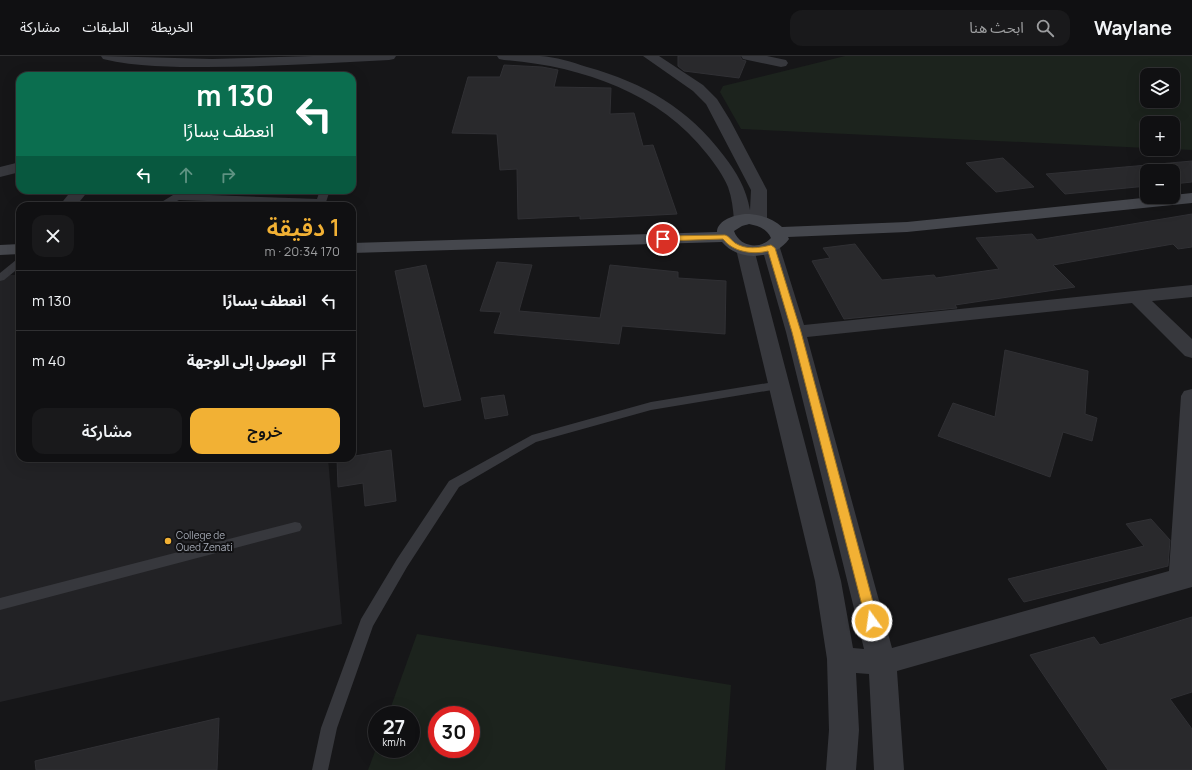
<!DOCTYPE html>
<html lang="ar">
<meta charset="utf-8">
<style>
body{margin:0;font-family:Manrope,"Noto Sans Arabic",sans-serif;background:#19191b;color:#f1f3f6;direction:rtl;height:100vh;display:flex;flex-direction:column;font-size:15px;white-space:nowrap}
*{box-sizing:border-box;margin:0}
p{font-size:13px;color:#9c9d9f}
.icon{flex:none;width:22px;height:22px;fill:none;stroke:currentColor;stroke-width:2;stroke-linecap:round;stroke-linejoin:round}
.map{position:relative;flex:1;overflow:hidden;direction:ltr}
.drawer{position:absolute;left:16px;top:146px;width:340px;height:260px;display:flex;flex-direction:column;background:#101012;border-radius:12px;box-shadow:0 4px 16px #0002,0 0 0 1px #303032;direction:rtl}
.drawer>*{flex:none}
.hud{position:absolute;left:16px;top:16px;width:340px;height:122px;border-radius:12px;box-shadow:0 4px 16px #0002,0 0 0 1px #303032;direction:rtl;background:#0b6e4f;color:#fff;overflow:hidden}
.controls{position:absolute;left:1140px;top:12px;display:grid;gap:8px}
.controls a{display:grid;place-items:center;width:40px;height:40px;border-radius:8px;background:#101012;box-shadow:0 4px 16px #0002,0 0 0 1px #303032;font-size:20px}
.speed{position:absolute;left:368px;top:650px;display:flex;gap:8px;font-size:20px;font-weight:700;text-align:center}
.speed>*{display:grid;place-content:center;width:52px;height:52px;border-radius:50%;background:#101012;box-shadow:0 4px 16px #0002,0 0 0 1px #303032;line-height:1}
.speed small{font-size:10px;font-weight:400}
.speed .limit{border:6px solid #d22;background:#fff;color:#111}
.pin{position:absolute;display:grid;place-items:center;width:34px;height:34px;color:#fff;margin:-17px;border:2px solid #fff;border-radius:50%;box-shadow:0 1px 4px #0007}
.me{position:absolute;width:44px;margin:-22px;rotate:346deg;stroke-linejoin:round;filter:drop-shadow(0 0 3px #0008)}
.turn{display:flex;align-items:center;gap:14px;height:84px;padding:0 16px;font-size:18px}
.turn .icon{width:52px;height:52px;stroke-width:2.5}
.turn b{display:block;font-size:28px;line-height:34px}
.lanes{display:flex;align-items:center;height:38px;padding:0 16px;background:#0003;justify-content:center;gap:20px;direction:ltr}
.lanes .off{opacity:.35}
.round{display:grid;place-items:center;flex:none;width:42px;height:42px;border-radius:12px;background:#19191b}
.overview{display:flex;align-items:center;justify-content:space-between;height:68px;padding:0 16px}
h1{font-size:24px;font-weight:600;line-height:30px;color:#f2b134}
.cta{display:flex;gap:8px;margin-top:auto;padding:8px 16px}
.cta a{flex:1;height:46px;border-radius:12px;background:#f2b134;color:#111;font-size:16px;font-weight:600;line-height:46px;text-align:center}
.cta a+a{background:#19191b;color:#f1f3f6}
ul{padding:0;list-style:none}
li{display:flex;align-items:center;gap:12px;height:60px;padding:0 16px;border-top:1px solid #303032}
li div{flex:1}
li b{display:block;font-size:15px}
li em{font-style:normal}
header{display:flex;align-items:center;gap:24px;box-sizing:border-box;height:56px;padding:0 20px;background:#101012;border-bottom:1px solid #303032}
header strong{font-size:19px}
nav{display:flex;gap:22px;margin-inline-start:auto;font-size:14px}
.search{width:280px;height:36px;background:#19191b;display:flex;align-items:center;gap:10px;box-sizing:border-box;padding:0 14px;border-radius:12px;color:#9c9d9f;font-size:15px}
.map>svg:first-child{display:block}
</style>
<header>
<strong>Waylane</strong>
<div class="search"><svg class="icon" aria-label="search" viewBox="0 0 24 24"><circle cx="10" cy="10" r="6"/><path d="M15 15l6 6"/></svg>ابحث هنا</div>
<nav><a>الخريطة</a><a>الطبقات</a><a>مشاركة</a></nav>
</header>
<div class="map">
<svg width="1192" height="714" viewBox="0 0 1192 714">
<rect width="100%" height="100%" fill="#161618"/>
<!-- built -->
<path fill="#222225" d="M0,219H20V402H328L342,568L0,646Z"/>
<!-- green -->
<path fill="#1c231d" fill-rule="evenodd" d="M845,0H1192V94L1173,93V67H1147V92L741,73L720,36L723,30ZM1147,19H1173V45H1147Z
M417,578L731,629L725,714H368L377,690V693H411V659H388ZM437,659H471V693H437Z"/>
<!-- building -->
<path fill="#29292c" stroke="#303034" d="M678,0H740L742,4L746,5L739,22L684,15L678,10Z
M504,9L542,11L558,14L554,31L611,32L610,58L634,57L643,90L653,89L677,158L580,163V160L518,163L517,113L500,114L497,78L452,77L468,21H500Z
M1003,102L1034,131L996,136L966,107Z
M1192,105V126L1173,128V115H1147V130L1065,138L1046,118Z
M1192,158V191L1178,193L1173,188L1053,209L1075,231L955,249L957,252L844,263L812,205L830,202L823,192L855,188L882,224L934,219L936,222L999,213L976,182L1032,178L1037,184Z
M497,206L532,209L519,255L600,262L610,209L678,216V222L726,225L725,278L622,270L619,288L494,277L501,256L480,255Z
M426,209L461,344L424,351L395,215Z
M1005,294L1088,315L1085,358L1097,362L1092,385L1063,376L1050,421L938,380L953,347L995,361Z
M504,339L508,359L485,363L481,342Z
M391,394L396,445L365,450L363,427L338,431L337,403Z
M1151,463L1170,484L1168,510L1024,546L1008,523L1144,490L1126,468Z
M1192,561V636L1170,643L1192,673V714H1108L1030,599L1094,581L1100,589Z
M219,662L217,714H36L35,705Z"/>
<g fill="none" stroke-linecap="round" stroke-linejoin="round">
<!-- lane -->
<path fill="#37383d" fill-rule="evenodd" d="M176,134H186L183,138L317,143L320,134H330L326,146L321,149L179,144L167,150H155L173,139Z
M20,203V211L4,224L0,225V217L16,204Z
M780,325L784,326L786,329L784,332L651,354L536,386L459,431L407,511L373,570L337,672L328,714H312L321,672L361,563L397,503L449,425L532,379L651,346Z
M295,466L300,467L302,471L300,475L0,554V542Z"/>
<!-- street -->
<path fill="#37383d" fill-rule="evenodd" d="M101,0L212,3L313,0H396L394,3L389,4C328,7 267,11 206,11C172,11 137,11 103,3Z
M497,0C511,0 526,0 540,0C556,1 572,6 587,11C644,27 688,52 724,100C737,117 746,132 750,154L751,134L706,48L693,35L643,0H659L703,29L717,43L730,64L767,134V164L764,168L758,169L752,168L750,166L749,168L743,169L737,168L734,164C733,153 732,142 728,131C723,119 715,108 707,98C659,36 580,10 504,4L499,3Z
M741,0H767L786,4L788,7L786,10L781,11L743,3Z
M20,106V116L0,121V111Z
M72,134H89L76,150H59Z
M771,187L777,188L780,192L804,269L1192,229V241L1152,245L1192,283V302L1185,300L1132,247L807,281L892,592L1169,515L1181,340L1184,335L1192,333V531L897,615L904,714H874L869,618L856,617L859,674L856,714H826L829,674L827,603L815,525L736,193L739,189L745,188L751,189L754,193L841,525L853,592L864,593L786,276L762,192L765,188Z"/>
<!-- secondary -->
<path fill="#45474d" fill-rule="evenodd" d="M1192,137V147L907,176L788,181L789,183C774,204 739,206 722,186L352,197V187L717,176C717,163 739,157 750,158C761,159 774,163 782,171L907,166L1152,141H1173V139ZM749,168C759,170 767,173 771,182C759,195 739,190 734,175L742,170Z
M20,188V198L0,199V189Z"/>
</g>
<!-- route -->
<path fill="#f2b134" stroke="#9d7322" d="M725,179C729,180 731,184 735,187C746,194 759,192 771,189L775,192L801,276L878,565L876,568L872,570L868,568L866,565L792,276L768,195C753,199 733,196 723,183L663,185L659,183L663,180Z"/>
<!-- markers -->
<circle fill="#f2b134" stroke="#111113" stroke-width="1.5" cx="168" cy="485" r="4"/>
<g text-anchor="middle" stroke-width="4" stroke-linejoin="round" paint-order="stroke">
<!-- poi labels -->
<g font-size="10" fill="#a8adb8" stroke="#111113" text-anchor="start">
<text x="176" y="483">College de<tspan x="176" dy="12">Oued Zenati</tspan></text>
</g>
</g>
</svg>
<div class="controls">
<a><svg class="icon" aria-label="layers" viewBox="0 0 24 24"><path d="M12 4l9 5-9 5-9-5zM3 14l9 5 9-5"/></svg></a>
<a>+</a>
<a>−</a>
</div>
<div class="speed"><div>27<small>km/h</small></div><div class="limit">30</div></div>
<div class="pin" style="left:663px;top:183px;background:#d93025"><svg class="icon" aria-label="arrive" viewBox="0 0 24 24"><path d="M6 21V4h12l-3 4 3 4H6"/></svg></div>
<svg class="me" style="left:872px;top:565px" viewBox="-20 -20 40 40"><circle r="17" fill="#f2b134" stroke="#fff" stroke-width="3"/><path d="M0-11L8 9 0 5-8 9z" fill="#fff"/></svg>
<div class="hud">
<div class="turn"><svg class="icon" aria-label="left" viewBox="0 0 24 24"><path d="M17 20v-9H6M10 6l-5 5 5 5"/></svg><div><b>130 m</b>انعطف يسارًا</div></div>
<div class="lanes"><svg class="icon" aria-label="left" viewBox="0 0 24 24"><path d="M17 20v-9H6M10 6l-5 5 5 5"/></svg><svg class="icon off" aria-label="ahead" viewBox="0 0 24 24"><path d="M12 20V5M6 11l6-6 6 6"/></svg><svg class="icon off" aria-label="right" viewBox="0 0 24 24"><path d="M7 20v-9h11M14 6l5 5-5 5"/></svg></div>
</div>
<section class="drawer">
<div class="overview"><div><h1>1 دقيقة</h1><p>170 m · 20:34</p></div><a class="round"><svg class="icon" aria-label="close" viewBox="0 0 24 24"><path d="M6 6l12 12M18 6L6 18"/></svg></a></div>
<ul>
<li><svg class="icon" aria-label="left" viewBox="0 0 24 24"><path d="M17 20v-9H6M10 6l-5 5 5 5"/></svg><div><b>انعطف يسارًا</b></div><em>130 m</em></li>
<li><svg class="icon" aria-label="arrive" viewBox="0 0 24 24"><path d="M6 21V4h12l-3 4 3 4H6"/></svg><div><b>الوصول إلى الوجهة</b></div><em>40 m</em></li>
</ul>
<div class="cta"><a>خروج</a><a>مشاركة</a></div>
</section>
</div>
